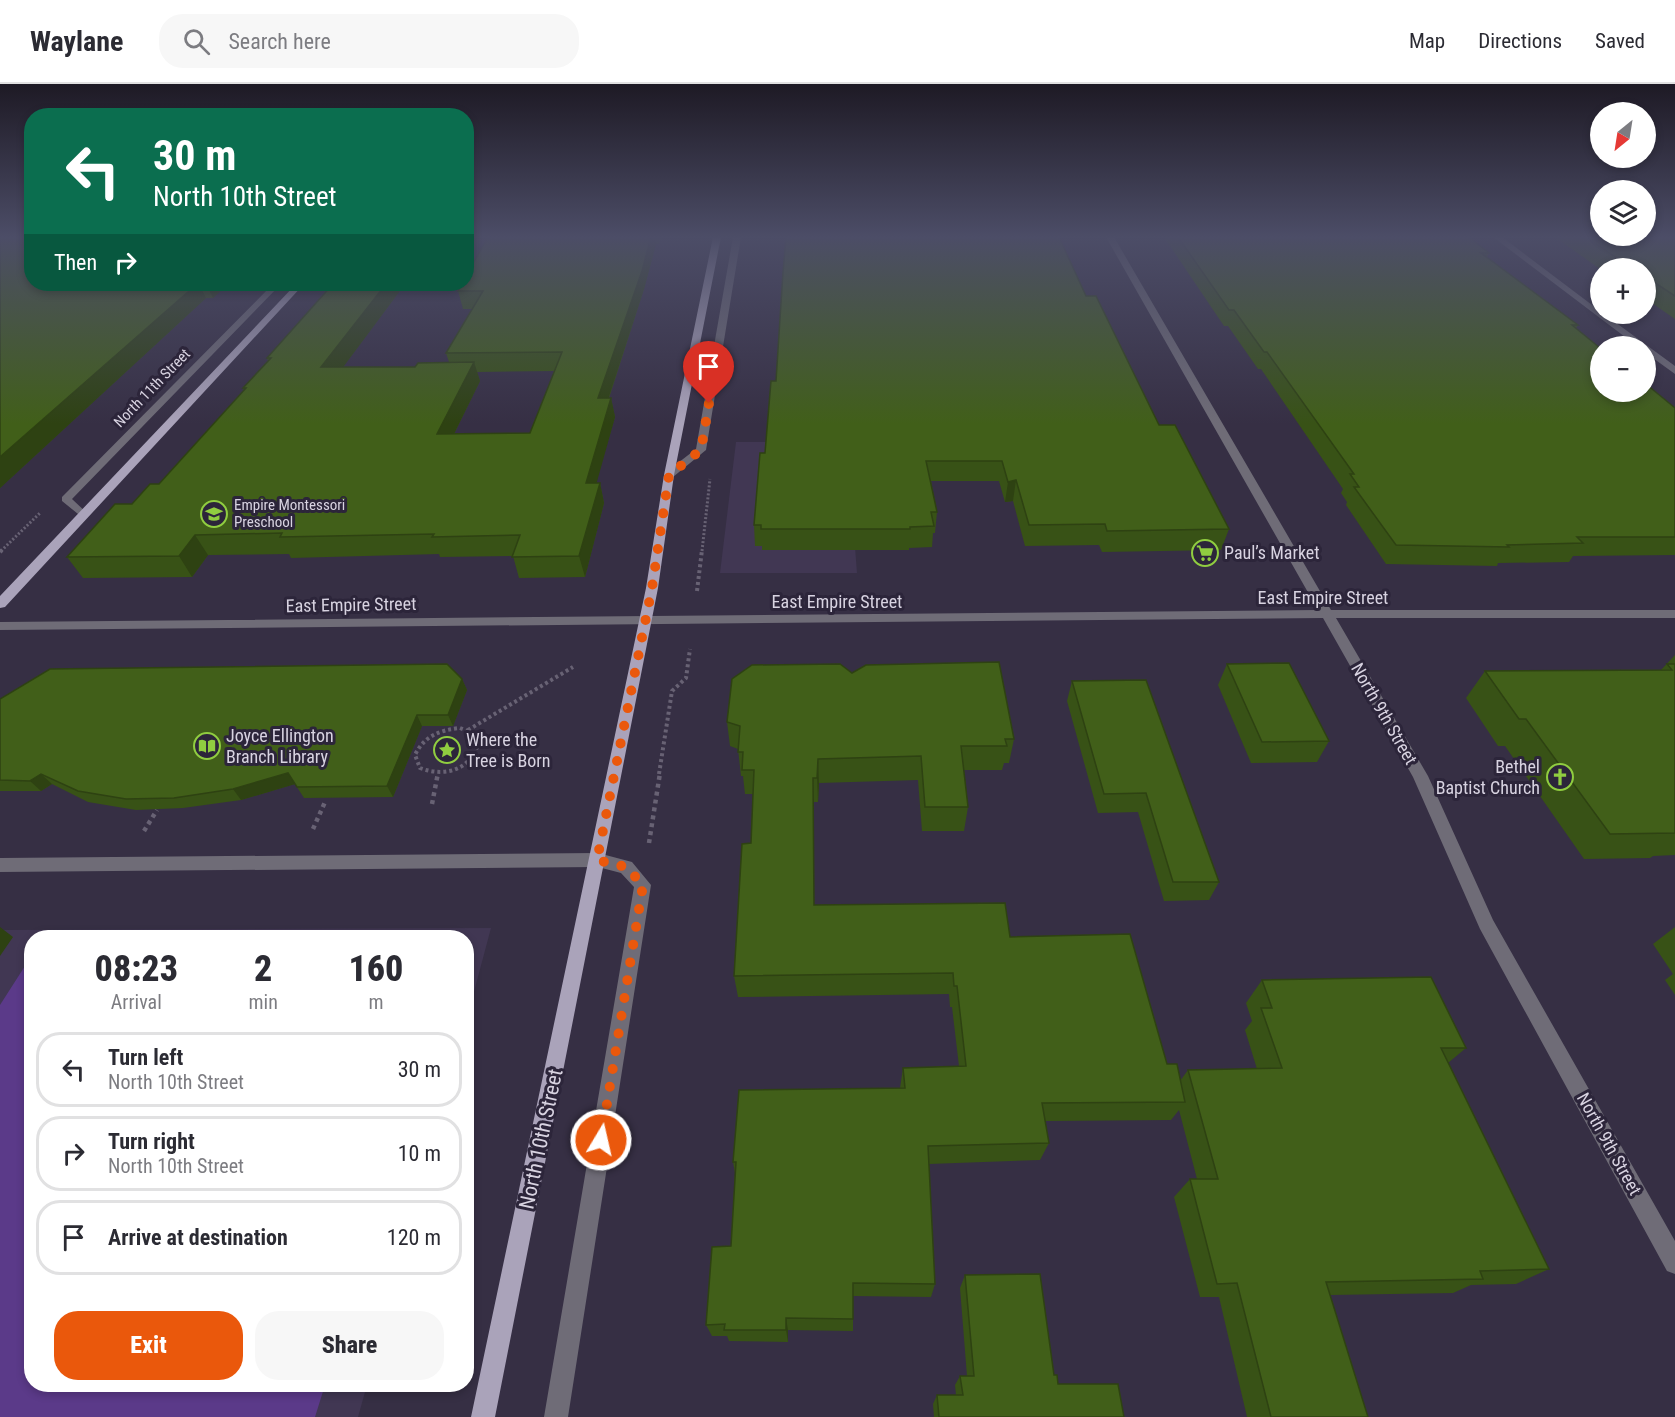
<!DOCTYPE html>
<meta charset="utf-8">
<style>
body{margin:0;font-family:"Roboto Condensed",sans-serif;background:#f7f7f7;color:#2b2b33;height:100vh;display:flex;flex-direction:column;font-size:22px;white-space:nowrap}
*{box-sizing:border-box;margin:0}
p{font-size:20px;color:#7c7c81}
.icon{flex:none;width:33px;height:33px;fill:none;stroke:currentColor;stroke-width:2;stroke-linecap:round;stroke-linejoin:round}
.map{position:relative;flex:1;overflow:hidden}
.side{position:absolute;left:24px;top:846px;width:450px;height:462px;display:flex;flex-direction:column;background:#fff;border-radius:24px;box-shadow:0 3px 9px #0003}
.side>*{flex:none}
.hud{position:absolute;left:24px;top:24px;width:450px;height:183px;border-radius:24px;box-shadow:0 3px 9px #0003;background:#0b6e4f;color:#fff;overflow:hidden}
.needle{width:39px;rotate:210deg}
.controls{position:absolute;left:1590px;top:18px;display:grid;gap:12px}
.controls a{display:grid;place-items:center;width:66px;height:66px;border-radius:50%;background:#fff;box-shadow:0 3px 9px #0003;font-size:30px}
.pin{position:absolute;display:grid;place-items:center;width:51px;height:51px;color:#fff;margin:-62px -26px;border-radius:50% 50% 50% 0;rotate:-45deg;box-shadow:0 0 6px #0007}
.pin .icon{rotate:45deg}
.me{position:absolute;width:66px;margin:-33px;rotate:9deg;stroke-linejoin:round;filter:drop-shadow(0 0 4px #0008)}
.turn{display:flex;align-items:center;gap:21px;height:126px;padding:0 30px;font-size:27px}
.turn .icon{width:78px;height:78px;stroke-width:2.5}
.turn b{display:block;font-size:42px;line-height:51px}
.then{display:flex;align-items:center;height:57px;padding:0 30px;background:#0003;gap:12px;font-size:22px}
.eta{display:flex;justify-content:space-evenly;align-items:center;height:102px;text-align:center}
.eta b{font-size:36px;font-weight:800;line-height:42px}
.cta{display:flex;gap:12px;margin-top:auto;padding:12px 30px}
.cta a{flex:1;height:69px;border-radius:24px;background:#ea580c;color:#fff;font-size:24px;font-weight:800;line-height:69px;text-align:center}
.cta a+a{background:#f7f7f7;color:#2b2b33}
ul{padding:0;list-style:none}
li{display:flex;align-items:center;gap:18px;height:75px;margin:0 12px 9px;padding:0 18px;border:3px solid #e1e1e2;border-radius:24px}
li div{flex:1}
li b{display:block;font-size:22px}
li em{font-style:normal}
header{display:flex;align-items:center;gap:36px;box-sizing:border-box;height:84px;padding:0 30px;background:#fff;border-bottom:2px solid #e1e1e2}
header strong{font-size:28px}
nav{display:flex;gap:33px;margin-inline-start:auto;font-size:21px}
.search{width:420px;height:54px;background:#f7f7f7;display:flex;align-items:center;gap:15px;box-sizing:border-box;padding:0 21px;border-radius:24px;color:#7c7c81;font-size:22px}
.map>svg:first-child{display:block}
</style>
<header>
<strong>Waylane</strong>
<div class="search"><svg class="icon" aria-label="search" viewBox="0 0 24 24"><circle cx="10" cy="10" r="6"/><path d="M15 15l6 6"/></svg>Search here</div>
<nav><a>Map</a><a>Directions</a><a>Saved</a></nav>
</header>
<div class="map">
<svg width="1675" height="1333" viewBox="0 0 1675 1333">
<rect width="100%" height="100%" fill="#362f44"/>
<!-- built -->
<path fill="#413753" d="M736,358H847L857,489H720Z
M491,844L467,934L466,854H32V1300L367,1301L358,1333H0V846Z"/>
<!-- green -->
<path fill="#5b3a89" d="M31,878L32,1300L325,1301L315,1333H0V921L25,882Z"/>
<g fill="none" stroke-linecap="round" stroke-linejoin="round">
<!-- path-far2 -->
<path stroke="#686274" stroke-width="3" stroke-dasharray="2 2" stroke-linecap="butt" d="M1,467L41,428
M702,467L710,395"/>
<!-- path-far1 -->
<path stroke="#686274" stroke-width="4" stroke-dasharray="3 3" stroke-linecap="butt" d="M0,468L2,466
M697,507L702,466
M460,644L475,650L479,656C473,685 446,694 420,684L415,671C424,652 440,646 460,644Z
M468,646L573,583
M659,690L672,607L686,594L690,565"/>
<!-- path -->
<path stroke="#686274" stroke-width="4.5" stroke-dasharray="4 4" stroke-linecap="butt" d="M432,720L438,689
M313,745L325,718
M144,747L157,726
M649,759L660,689"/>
<!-- minor -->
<path fill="#6f6c77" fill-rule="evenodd" d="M733,153H741L706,366L673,393H665V389L696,365Z
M1106,153H1114L1331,526H1675V534H1336L1428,692L1493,836L1675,1157V1190L1667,1187L1480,845L1413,693L1323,534L0,546V538L1318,526Z
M1493,153H1502L1600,227V230H1604L1675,282V290L1646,269V262H1637Z
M273,200H281L72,415L89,431L83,434L62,417V413Z
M598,769L632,778L651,801L568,1333H544L634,803L621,789L598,783L0,788V774Z"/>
<!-- major -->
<path fill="#aaa3ba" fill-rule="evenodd" d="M713,153H721L674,391L658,504L495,1333H471L646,504L664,391Z
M296,200H304L5,523L0,524V512Z"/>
</g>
<!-- wall -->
<path fill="#385216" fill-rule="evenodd" d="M0,153L32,200H228L213,214H206L0,404Z
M488,153H661L659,160H656L644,205L609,314H611L615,333L596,399H600L604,419L585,493L519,494L513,472L440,473L439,470L291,474L289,470L208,471L192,493L83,494L67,473L132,420L159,400L244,307L243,304L268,277L267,274L333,200H405L343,283H415L449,278L446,269L473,225H463L458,207ZM555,287L530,349L454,350L480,297L477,288Z
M1164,153H1469L1489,169L1487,173L1578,241L1576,244L1675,324V471L1573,472L1569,478L1498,479L1497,482L1386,480L1346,421L1347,418L1341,409L1343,405L1261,285H1258L1228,242H1224Z
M1555,153H1675V235L1646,215V184L1600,185Z
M1086,212L1159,341L1229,445L1221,466L1102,468L1099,461L1025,462L1013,417L1005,418L999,397H931L937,428L935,449H933L932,463L909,464V466H762V462H755L754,441L776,297Z
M1675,571V771L1653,772L1650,774L1584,775L1505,662H1498L1466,614L1485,587L1661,586Z
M1227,580L1329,657L1317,678L1251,679L1218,601Z
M852,589L1014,655L1009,679H1004L1002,686H964L968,723L964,747H922L918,696L819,699L818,718H813L814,821L1010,853L1167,980L1180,997L1188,986L1257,985L1245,946L1252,937L1246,919L1262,896L1466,964L1448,979L1549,1185L1516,1200L1471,1201L1453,1209L1330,1211L1368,1333H1247L1219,1213H1200L1174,1113L1190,1095H1197L1179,1026L1171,1036L1045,1037L1049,1059L1040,1076L929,1080L935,1200L931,1213L853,1212V1247L788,1246V1258L729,1257L727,1252H712L706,1241L731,1162L735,1089L733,1078L900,1004L903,984L959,982L952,923H950L949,910L738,913L734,892L751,759L753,710H745L743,692H741L738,665L730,662L727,638Z
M462,595L467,606L453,642H422L393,713L304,714L295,700L241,716L183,724L136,726L88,718L52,700L41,707H0V615Z
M1072,597L1219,798L1209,816L1164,817L1138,728L1098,729L1067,617Z
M1675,843V911L1665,896L1673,890L1653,860Z
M965,1191L1054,1291L1058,1300L1124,1333H934L933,1320L937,1311H956L955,1301L960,1292H967L960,1204Z"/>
<!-- shaded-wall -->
<path fill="#2e4212" d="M651,153H655L656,160L644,205L602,334L598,314Z
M197,200H199L206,214L0,404V373Z
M206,200H228L213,214Z
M386,200H405L329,302L321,283Z
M474,278L480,297L444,370L437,350Z
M611,314L615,333L591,419L586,399Z
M1016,396L1013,417L1005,418L1008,398Z
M600,399L604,419L585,493L579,472Z
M195,451L208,471L192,493L179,472Z
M462,595L467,606L453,642L448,631Z
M417,631L422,642L393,713L387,702Z
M818,675L819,699L818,718L817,694Z
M288,689L295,700L241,716L233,705Z
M41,690L52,700L41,707L30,697Z
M0,843L13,853L0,872Z
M786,1234L788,1246V1258L786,1246Z"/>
<!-- building -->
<path fill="#415f19" stroke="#2e4212" stroke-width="1.5" d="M0,153H32V200H197L0,373Z
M488,153H651L642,187L598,314H611L586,399H600L579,472L512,473L520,451L432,453L434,450L280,453L282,449L195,451L179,472L67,473L115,420H132L150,400H159L246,304H243L271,274H267L333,200H386L321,283H415L418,279L474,278L437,350L530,349L562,268L446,269L483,207H458L462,200H466V192Z
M786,153H1059L1086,212H1096L1159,341H1175L1229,445L1107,447L1105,440L1029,441L1016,396L1008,398L1002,377H926L937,428H931L934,442L910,443V445H761V441H754L760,369H765L771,297H776L783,188Z
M1178,153H1469L1489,169H1481L1578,241H1572L1600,264V308H1646V300L1675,324V453H1577L1583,459L1507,461L1509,463L1396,461L1354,403H1359L1350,390H1354L1267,268H1264L1234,226H1229Z
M1585,153H1675V212L1646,193V184H1632Z
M999,578L1014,655H1005L1007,662H961L968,723H925L921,672L818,675L817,694H813L814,821L1005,819L1010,853L1130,850L1167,980H1177L1185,1018L1042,1019L1049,1059L928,1062L935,1200L853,1199V1235L786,1234V1246H724L725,1240L706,1241L712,1163L731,1162L736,1078H733L739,1006L905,1004L903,984L966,982L957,902H954L953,889L734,892L742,760L751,759L754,686H742L743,668H738L740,642L727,638L732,595L752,581L840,580L852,589L866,581Z
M1289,579L1329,657L1262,658L1227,580Z
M447,580L462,595L448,631H417L387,702L297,703L288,689L233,705L174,714L126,715L78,707L41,690L30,697L0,696V615L50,585Z
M1667,580H1675V749L1610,750L1526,635H1519L1485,587L1672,586Z
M1146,596L1219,798H1173L1146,709L1104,710L1072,597Z
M1431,893L1466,964H1441L1549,1185L1480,1187L1483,1195L1326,1198L1368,1333H1271L1237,1199L1217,1200L1190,1095H1218L1188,986L1282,984L1261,924H1272L1262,896Z
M1040,1190L1054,1291H1057L1058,1300H1118L1124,1333H939L937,1311H963L960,1292H974L965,1191Z"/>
<!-- sky -->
<linearGradient id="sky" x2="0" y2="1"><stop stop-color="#1e1a25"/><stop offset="0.45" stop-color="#4c4d67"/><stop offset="1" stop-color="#4c4d67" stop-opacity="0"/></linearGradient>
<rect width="1675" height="340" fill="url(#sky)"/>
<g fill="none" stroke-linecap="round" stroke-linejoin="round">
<!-- route -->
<path stroke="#ea580c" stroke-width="10" stroke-dasharray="0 18" d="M601,1056L643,801L626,783L597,776L652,504L669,391L701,366L709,319"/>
</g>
<!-- icons -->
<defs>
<symbol id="school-ring" viewBox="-11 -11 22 22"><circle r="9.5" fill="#2c253a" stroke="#90cd40" stroke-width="1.5"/><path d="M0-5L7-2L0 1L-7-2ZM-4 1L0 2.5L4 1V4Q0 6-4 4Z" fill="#90cd40"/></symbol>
<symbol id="supermarket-ring" viewBox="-11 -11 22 22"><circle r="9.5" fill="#2c253a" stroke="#90cd40" stroke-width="1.5"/><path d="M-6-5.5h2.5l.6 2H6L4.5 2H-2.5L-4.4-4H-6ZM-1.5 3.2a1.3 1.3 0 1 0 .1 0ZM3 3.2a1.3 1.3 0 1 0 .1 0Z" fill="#90cd40"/></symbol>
<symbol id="library-ring" viewBox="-11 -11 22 22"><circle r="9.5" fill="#2c253a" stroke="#90cd40" stroke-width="1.5"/><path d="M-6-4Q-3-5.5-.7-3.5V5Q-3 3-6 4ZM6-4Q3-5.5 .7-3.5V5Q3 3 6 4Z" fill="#90cd40"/></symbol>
<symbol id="sight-ring" viewBox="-11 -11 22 22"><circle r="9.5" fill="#2c253a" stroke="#90cd40" stroke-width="1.5"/><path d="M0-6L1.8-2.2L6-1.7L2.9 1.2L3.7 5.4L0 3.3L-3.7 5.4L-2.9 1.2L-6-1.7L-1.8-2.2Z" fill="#90cd40"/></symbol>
<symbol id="church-ring" viewBox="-11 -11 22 22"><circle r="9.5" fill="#2c253a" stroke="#90cd40" stroke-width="1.5"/><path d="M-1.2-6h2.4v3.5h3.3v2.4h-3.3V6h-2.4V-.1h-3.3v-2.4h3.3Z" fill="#90cd40"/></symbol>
</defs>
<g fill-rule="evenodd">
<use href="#school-ring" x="199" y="415" width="30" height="30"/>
<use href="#supermarket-ring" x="1190" y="454" width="30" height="30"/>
<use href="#library-ring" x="192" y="647" width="30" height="30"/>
<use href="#sight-ring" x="432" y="651" width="30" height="30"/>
<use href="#church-ring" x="1545" y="678" width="30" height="30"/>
</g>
<g text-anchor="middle" stroke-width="6" stroke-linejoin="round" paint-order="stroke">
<!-- far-street labels -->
<g font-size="15" fill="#d8d3e1" stroke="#2c253a">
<text transform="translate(152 304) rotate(-46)" y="5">North 11th Street</text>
</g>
<!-- far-poi labels -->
<g font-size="15" fill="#d8d3e1" stroke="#2c253a" text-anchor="start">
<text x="234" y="426">Empire Montessori<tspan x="234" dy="17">Preschool</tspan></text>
</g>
<!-- poi labels -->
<g font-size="18" fill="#d8d3e1" stroke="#2c253a" text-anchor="start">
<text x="1224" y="475">Paul’s Market</text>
<text x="226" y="658">Joyce Ellington<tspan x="226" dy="21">Branch Library</tspan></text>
<text x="466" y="662">Where the<tspan x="466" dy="21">Tree is Born</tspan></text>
<text x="1540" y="689" text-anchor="end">Bethel<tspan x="1540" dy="21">Baptist Church</tspan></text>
</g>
<!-- street labels -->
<g font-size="18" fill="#d8d3e1" stroke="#2c253a">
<text x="1323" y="520">East Empire Street</text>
<text x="837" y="524">East Empire Street</text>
<text transform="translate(351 521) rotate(-1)" y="6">East Empire Street</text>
<text transform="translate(1384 630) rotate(60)" y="6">North 9th Street</text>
<text transform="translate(1609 1060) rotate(61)" y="6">North 9th Street</text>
</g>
<!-- near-street labels -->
<g font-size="21" fill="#d8d3e1" stroke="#2c253a">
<text transform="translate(541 1055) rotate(-78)" y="7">North 10th Street</text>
</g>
</g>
</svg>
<div class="controls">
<a><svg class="needle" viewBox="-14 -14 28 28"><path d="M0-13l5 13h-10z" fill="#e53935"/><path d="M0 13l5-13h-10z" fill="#7c7c81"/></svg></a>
<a><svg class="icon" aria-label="layers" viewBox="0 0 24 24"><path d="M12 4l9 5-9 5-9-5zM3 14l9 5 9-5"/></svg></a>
<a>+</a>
<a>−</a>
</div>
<div class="pin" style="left:709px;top:319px;background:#d93025"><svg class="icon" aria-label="arrive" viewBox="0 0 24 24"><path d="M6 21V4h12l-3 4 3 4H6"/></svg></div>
<svg class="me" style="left:601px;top:1056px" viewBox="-20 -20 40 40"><circle r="17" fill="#ea580c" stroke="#fff" stroke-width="3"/><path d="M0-11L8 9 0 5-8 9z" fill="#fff"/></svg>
<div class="hud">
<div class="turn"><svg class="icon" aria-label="left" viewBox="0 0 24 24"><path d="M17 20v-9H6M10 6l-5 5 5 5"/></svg><div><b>30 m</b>North 10th Street</div></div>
<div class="then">Then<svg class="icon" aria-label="right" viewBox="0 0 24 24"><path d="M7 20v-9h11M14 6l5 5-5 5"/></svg></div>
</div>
<section class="side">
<div class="eta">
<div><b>08:23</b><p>Arrival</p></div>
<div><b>2</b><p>min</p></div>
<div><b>160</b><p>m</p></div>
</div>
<ul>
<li><svg class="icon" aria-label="left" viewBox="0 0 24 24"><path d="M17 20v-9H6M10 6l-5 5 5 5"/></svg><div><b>Turn left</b><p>North 10th Street</p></div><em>30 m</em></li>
<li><svg class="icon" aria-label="right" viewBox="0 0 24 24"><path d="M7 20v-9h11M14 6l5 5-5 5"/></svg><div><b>Turn right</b><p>North 10th Street</p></div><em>10 m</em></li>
<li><svg class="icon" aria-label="arrive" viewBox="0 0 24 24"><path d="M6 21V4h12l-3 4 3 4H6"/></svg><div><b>Arrive at destination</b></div><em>120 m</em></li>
</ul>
<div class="cta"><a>Exit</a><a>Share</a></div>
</section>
</div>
